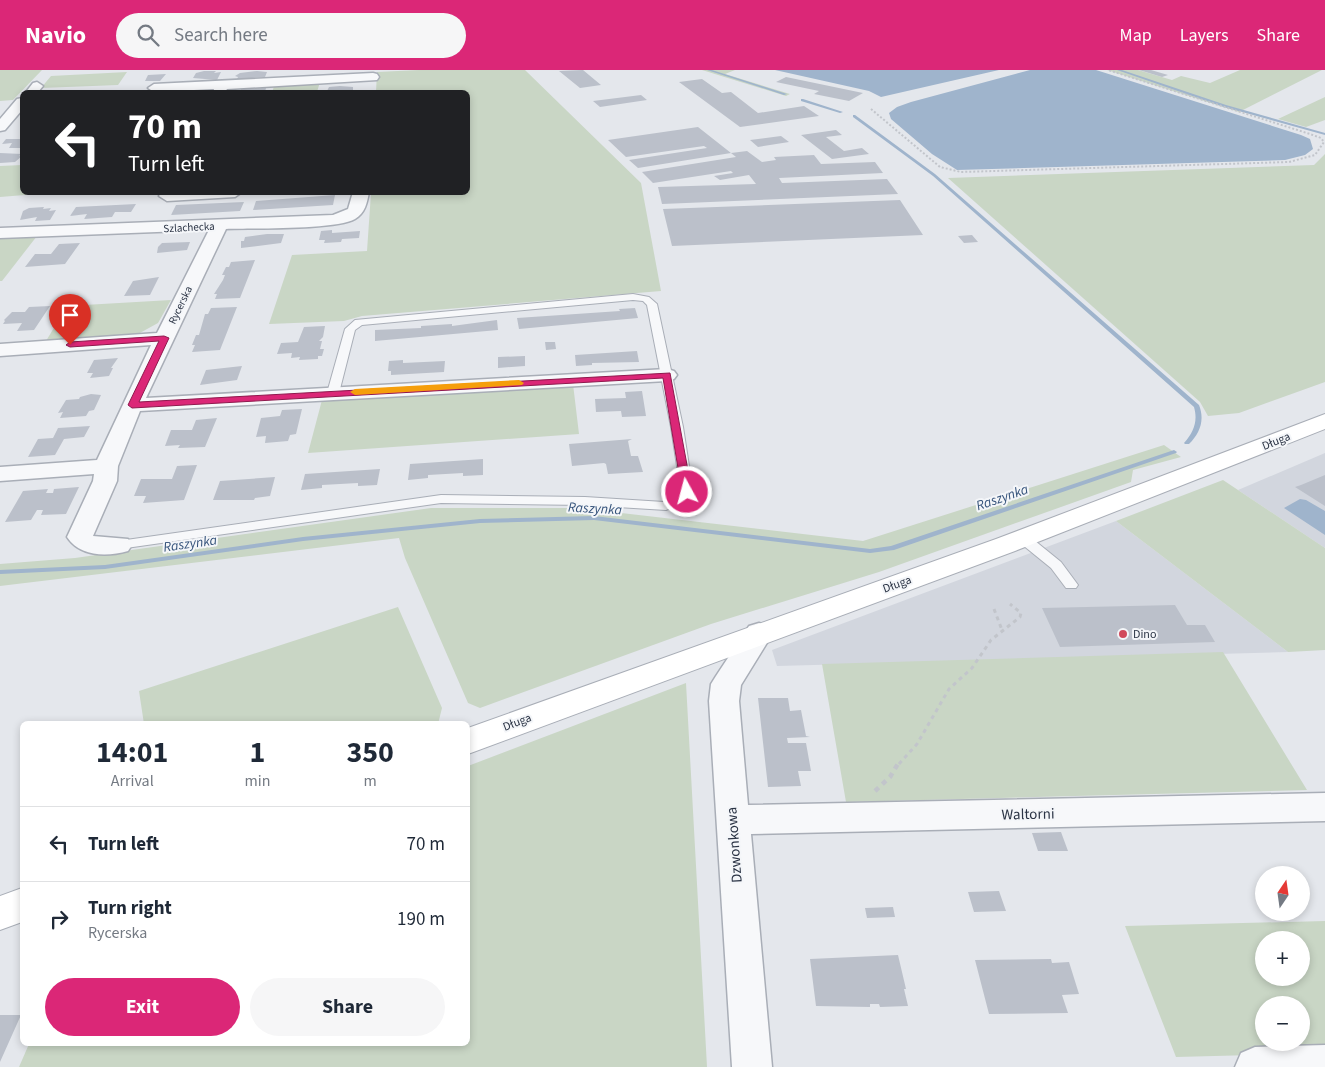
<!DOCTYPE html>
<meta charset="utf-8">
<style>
body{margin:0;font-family:"Source Sans 3",sans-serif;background:#f6f6f7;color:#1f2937;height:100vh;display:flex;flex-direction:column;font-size:19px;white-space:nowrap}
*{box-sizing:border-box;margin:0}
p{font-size:16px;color:#747a83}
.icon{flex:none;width:28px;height:28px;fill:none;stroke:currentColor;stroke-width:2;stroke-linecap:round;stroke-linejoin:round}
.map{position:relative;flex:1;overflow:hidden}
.side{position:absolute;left:20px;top:651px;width:450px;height:325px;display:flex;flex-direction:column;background:#fff;border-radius:8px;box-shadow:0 2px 8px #0003}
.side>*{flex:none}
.banner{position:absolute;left:20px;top:20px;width:450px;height:105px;border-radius:8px;box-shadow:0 2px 8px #0003;background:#202124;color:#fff;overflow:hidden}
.needle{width:32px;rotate:13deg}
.buttons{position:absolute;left:1255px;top:796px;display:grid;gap:10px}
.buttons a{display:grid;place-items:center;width:55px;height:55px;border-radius:50%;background:#fff;box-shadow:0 2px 8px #0003;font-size:25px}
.pin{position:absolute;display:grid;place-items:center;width:42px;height:42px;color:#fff;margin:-51px -21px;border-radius:50% 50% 50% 0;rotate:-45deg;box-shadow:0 0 5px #0007}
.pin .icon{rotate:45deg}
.me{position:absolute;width:55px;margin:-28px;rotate:353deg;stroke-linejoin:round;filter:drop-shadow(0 0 4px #0008)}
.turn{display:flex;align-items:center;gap:18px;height:105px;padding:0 25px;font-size:22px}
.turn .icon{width:65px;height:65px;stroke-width:2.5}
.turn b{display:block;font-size:35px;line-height:42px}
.eta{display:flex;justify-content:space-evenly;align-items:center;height:85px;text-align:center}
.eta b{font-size:30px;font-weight:700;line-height:35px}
.button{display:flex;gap:10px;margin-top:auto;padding:10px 25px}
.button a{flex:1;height:58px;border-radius:30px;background:#db2777;color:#fff;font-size:20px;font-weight:700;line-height:58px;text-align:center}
.button a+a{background:#f6f6f7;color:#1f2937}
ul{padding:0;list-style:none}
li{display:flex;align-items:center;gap:15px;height:75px;padding:0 25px;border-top:1px solid #e0e1e3}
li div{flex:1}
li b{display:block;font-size:19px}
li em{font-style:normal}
header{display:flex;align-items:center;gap:30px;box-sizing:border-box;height:70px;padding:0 25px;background:#db2777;color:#fff}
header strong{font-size:24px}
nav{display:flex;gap:28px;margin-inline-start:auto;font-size:18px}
.search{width:350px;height:45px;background:#f6f6f7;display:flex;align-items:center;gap:12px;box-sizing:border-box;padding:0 18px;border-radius:28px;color:#747a83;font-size:19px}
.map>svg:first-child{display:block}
</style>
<header>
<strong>Navio</strong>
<div class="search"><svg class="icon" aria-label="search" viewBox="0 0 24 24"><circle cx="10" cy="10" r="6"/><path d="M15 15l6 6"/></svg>Search here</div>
<nav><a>Map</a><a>Layers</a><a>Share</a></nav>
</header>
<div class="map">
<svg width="1325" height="997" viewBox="0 0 1325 997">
<rect width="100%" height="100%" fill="#e4e7ec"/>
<!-- built -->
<path fill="#d2d6de" d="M1325,383V478L1238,420Z
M1116,451L1288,582L777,596L772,580Z"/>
<!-- green -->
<path fill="#c9d6c5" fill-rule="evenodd" d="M0,0H42L13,30L0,31Z
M419,0H525L641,113L661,221L362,246L344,251L269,254L292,185L367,181L371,123L468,122V22H376L377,2Z
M702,0H735L725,4L790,24L786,26Z
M1107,0H1138L1172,10L1181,6L1210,13L1240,0H1322L1239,42Z
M127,2L118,15L41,18L51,6Z
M320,12L317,22H272L275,14Z
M1325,27V50L1306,57L1278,49Z
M1325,84V312L1239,343L1208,346L1200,332L948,108L1314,95Z
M22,95V122L49,123L0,127V96Z
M37,166L2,211H0V167Z
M171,230L158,253L138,264L46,271L67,236Z
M573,314L579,364L308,383L322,330Z
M1164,375L1181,387L1133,400L1131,412L879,502L711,554L480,638L468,633L405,488L399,468L0,516V494L75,488L431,438H578L863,471Z
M1223,410L1325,478V580L1288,582L1116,451Z
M398,537L442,638L438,654H144L139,621Z
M1223,582L1307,720L846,732L822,594Z
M686,613L707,997H19L29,974H468V696Z
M1325,851V983L1176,987L1125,856ZM1264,870H1301V908H1264ZM1264,935H1301V972H1264Z"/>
<!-- water -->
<path fill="#9fb4cc" d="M775,0H999L881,27L869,21Z
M1096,0L1301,65L1310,69L1313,79L1305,85L1285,90L957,100L932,84L891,49L889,43L897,37L911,32L1030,0Z
M1300,429L1306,430L1325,441V465L1284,438Z"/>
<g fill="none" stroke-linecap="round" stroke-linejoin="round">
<!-- stream -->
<path fill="#9fb4cc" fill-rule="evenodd" d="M707,0H712L787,24L784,25Z
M1117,0H1122L1226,35L1325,63V65L1224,37Z
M801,29H803L843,42L840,43L801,31Z
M853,45H855L935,104L1199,335C1205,350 1200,363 1189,374H1185L1184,373C1194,362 1198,351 1194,337L933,106L853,47Z
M1174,380L1177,382L1176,383L894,480L870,483L594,450L480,453L303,471L105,499L0,504V500L105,495L303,467L480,449L594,446L870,479L891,476Z"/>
</g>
<!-- building -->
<path fill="#bbc0ca" d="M583,0L601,15L580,18L559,1Z
M1139,0H1151L1168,5L1162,7Z
M204,1H216L214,3L221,2L217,10L193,8L196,3Z
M257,1L267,2L265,7L237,9L238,7L235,6L240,3Z
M166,4L160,11H145L148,5Z
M786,7L863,23L849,31L814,24L819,21L776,12Z
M702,9L722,23L731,22L758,43L804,36L819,46L740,57L679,12Z
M340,16L353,17V20L327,21L329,17Z
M266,18L265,22H240L241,19Z
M641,25L647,30L600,37L593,31Z
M698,57L731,83L638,98L629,90L707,78L704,76L626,87L608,70Z
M836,60L842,65L826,67L844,81L862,78L869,84L832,89L801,65Z
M781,66L789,72L758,77L750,70Z
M6,69H22V78H9L12,73L2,74Z
M747,81L762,92L776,90L774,87L814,85L821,94L875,92L883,103L779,108L782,113L887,109L898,124L662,134L658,117L756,114L749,105L720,110L714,106L733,103L731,101L653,113L642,102L736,87L731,83Z
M0,83L22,84L19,86H22L15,92L0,93Z
M335,125L333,135L253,140L256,131Z
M900,130L923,165L672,176L663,139Z
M244,132L240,141L171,145L176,135Z
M136,134L131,142H115L112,147L84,149L87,144L70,146L76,137Z
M44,137L43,139L51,138L49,141L56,140L50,150L35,151L37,147L20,150L23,141L29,138Z
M332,160V163L360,161L359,168L342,169L341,172L324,173L325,170H319L321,161Z
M267,164H284L281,173L241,178V171H244L245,167Z
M972,165L978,172L964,173L958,166Z
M190,172L187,180L157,183L158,177L162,173Z
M80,173L65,194L25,197L35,184H51L59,174Z
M255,190L240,228L215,229L217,224H214L223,210L225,205H222L226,197H229L231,192Z
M159,207L150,225L124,226L133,211Z
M50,236L34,260L17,261L22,253L3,254L5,251L4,250L12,242H25L29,237Z
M237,237L220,280L192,282L195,275H192L196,265H199L205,244H208L211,238Z
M635,238L638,248L519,259L517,248L620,241L619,239Z
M497,250L498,260L375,271V260L421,258V256L452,254V256Z
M325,256L323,267L319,271H322L320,279H324L322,286H318V289L299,290L300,287L291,288L292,283L277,284L281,273L298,272L304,257Z
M545,272H555L556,279L546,280Z
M637,281L639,292L592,293V295L576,296L575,285Z
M525,286V296L498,298V287Z
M118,288L111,298H113L109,306L90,308L93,303H87L94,290Z
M403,290V293L445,291L444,302L391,305V301H388L389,291Z
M242,296L237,310L200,315L206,300Z
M642,321L646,346L622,347L621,341L596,342L595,329L626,328L625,322Z
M91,324L101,325L94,340L89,341L86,346L60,348L63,342L58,343L66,330L79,329L80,327Z
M302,339L296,364L290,365L288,371L265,373L266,366L256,367L261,348L280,346L282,340Z
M217,348L205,377L178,378L180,375L165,376L171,360H192L196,350Z
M90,356L84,367L64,369L55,385L28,387L38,369L53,368L58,358Z
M632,369L628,371L631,386H638L643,402L608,404L606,394L604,393L572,396L569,374Z
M483,389V405L463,406V403L428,405V408L408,410L410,394Z
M197,395L184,430L143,433L146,426H134L141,409H172L177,396Z
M380,399L377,415L358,416V413L322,415V418L301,420L305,404Z
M1325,405V436L1295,417L1301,415Z
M275,407L270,426L255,428L254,430H213L220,411Z
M79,417L66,444L41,445L43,440H37L31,450L5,452L23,421L48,419L46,423H53L54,419Z
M1175,535L1187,555H1205L1215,572L1060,577L1042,538Z
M758,628H788L790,641L801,640L806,666L810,667L787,668L788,673H806L811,701H798L801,716L768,717Z
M1061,762L1068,781H1038L1032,763Z
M999,821L1006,841L974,842L968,822Z
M893,837L895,847L867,848L865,838Z
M898,885L906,919H904L908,936L880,937L879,934H870V937L816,936L810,889Z
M1051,889L1052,893L1069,892L1079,924L1062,925L1068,943L989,944L975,890Z
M0,945H21L0,992Z"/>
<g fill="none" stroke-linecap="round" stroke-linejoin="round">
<defs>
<path id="lane" d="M633,224L649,227L657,234L683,357L693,422L687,431L666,440L585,435L441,433L119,479L112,475L119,471L441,425L585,427L664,432L681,422L671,357L647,235L643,231L633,230L362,255L355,260L339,323L333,326L327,323L345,259L355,250Z
M1024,465L1029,466L1061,492L1078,515L1076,518H1066L1051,498L1019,472L1017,469Z"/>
<path id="street" d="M373,3L377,4L379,7L377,10L227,19L225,22H213L214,19L154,22L148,18L154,14Z
M37,12L43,16L38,22H26L33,13Z
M22,28V40L5,60L0,61V49L17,29Z
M242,122L235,127L167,131L159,126L162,122Z
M353,122H369C367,133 365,143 355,149C336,160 253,158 226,159L146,328L667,299L674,301L677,305L674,309L667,311L140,341L118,396L117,411L93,466L128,469L132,475L128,481C107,487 80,487 67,467L93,411L94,404L0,411V397L97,390L151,275L0,286V274L157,263L209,160L0,168V158L333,145L348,139Z
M759,553L769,556L773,563L741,615L739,631L748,735L1325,723V751L751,764L772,997H732L709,631L711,614L716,606L749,556Z
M1325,975V997H1235L1241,983L1255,977Z"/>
<path id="secondary" d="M1325,344V359L1015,481L468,684V658L996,469Z
M22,818V852L0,860V826Z"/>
</defs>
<!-- lane casing -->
<use href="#lane" stroke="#a9aeb7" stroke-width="2"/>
<!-- street casing -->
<use href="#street" stroke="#a9aeb7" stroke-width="3"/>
<!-- secondary casing -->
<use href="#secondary" stroke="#a9aeb7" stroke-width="2"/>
<!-- path-far2 -->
<path stroke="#c2c5cb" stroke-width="2" stroke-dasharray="2 2" stroke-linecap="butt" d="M871,39L940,97L961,102L1289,92L1315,85L1324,72L1321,68L1310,64L1108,0"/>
<!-- path-far1 -->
<path stroke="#c2c5cb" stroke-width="3" stroke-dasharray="4 4" stroke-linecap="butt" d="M994,539L1002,560
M899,694L917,674L949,619L972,598L991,570L1020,547L1021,543L1010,534"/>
<!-- path -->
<path stroke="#c2c5cb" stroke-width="4.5" stroke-dasharray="5 5" stroke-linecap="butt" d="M875,721L890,707L899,692"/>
<!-- lane -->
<use href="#lane" fill="#f7f8fa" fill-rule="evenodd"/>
<!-- street -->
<use href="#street" fill="#f7f8fa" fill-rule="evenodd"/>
<!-- secondary -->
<use href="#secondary" fill="#fff" fill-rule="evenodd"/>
</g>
<!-- route -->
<path fill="#db2777" stroke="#8e194d" d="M164,266L169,268L139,332L670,303L692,422L687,425L682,422L663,308L132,338L128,335L159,271L70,277L66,275L70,272Z"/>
<!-- slow -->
<path fill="#f59e0b" d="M519,310L524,313L522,315L355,325L350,322L355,319Z"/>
<!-- markers -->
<circle fill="#d1495b" stroke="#f4f6f9" stroke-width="2" cx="1123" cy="564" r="5"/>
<g text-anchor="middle" stroke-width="4" stroke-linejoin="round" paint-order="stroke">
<!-- far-street labels -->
<g font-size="11" fill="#2b3445" stroke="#f4f6f9">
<text transform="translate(189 157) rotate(-3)" y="4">Szlachecka</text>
<text transform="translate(180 235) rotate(-64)" y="4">Rycerska</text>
</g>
<!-- street labels -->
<g font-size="12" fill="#2b3445" stroke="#f4f6f9">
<text transform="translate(1276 371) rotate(-22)" y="4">Długa</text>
<text transform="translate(897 514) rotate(-20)" y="4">Długa</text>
<text transform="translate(517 652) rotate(-21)" y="4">Długa</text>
</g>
<!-- poi labels -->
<g font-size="12" fill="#2b3445" stroke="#f4f6f9" text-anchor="start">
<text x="1133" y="568">Dino</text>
</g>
<!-- water labels -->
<g font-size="14" font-style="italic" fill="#34527a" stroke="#f4f6f9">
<text transform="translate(1002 427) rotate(-19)" y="5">Raszynka</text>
<text transform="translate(595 438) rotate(3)" y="5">Raszynka</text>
<text transform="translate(190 473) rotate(-8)" y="5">Raszynka</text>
</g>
<!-- near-street labels -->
<g font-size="15" fill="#2b3445" stroke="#f4f6f9">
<text transform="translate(1028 744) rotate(-1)" y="5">Waltorni</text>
<text transform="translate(734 775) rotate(-94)" y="5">Dzwonkowa</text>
</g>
</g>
</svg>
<div class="buttons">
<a><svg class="needle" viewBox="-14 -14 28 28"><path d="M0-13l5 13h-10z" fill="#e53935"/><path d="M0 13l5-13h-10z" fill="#747a83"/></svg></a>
<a>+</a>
<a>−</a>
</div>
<div class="pin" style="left:70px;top:275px;background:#d93025"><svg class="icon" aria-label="arrive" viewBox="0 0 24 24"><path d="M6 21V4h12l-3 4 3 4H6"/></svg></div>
<svg class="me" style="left:687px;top:422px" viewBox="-20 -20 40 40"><circle r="17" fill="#db2777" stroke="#fff" stroke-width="3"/><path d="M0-11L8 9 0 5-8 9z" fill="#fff"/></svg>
<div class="banner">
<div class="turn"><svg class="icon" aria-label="left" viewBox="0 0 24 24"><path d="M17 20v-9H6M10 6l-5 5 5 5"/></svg><div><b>70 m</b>Turn left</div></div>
</div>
<section class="side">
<div class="eta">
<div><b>14:01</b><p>Arrival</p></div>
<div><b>1</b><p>min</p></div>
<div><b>350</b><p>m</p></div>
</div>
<ul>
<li><svg class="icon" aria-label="left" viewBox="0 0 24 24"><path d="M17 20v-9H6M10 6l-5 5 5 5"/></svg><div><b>Turn left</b></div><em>70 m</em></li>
<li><svg class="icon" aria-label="right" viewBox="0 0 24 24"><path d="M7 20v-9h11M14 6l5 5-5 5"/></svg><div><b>Turn right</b><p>Rycerska</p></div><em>190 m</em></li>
</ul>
<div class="button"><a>Exit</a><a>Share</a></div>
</section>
</div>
